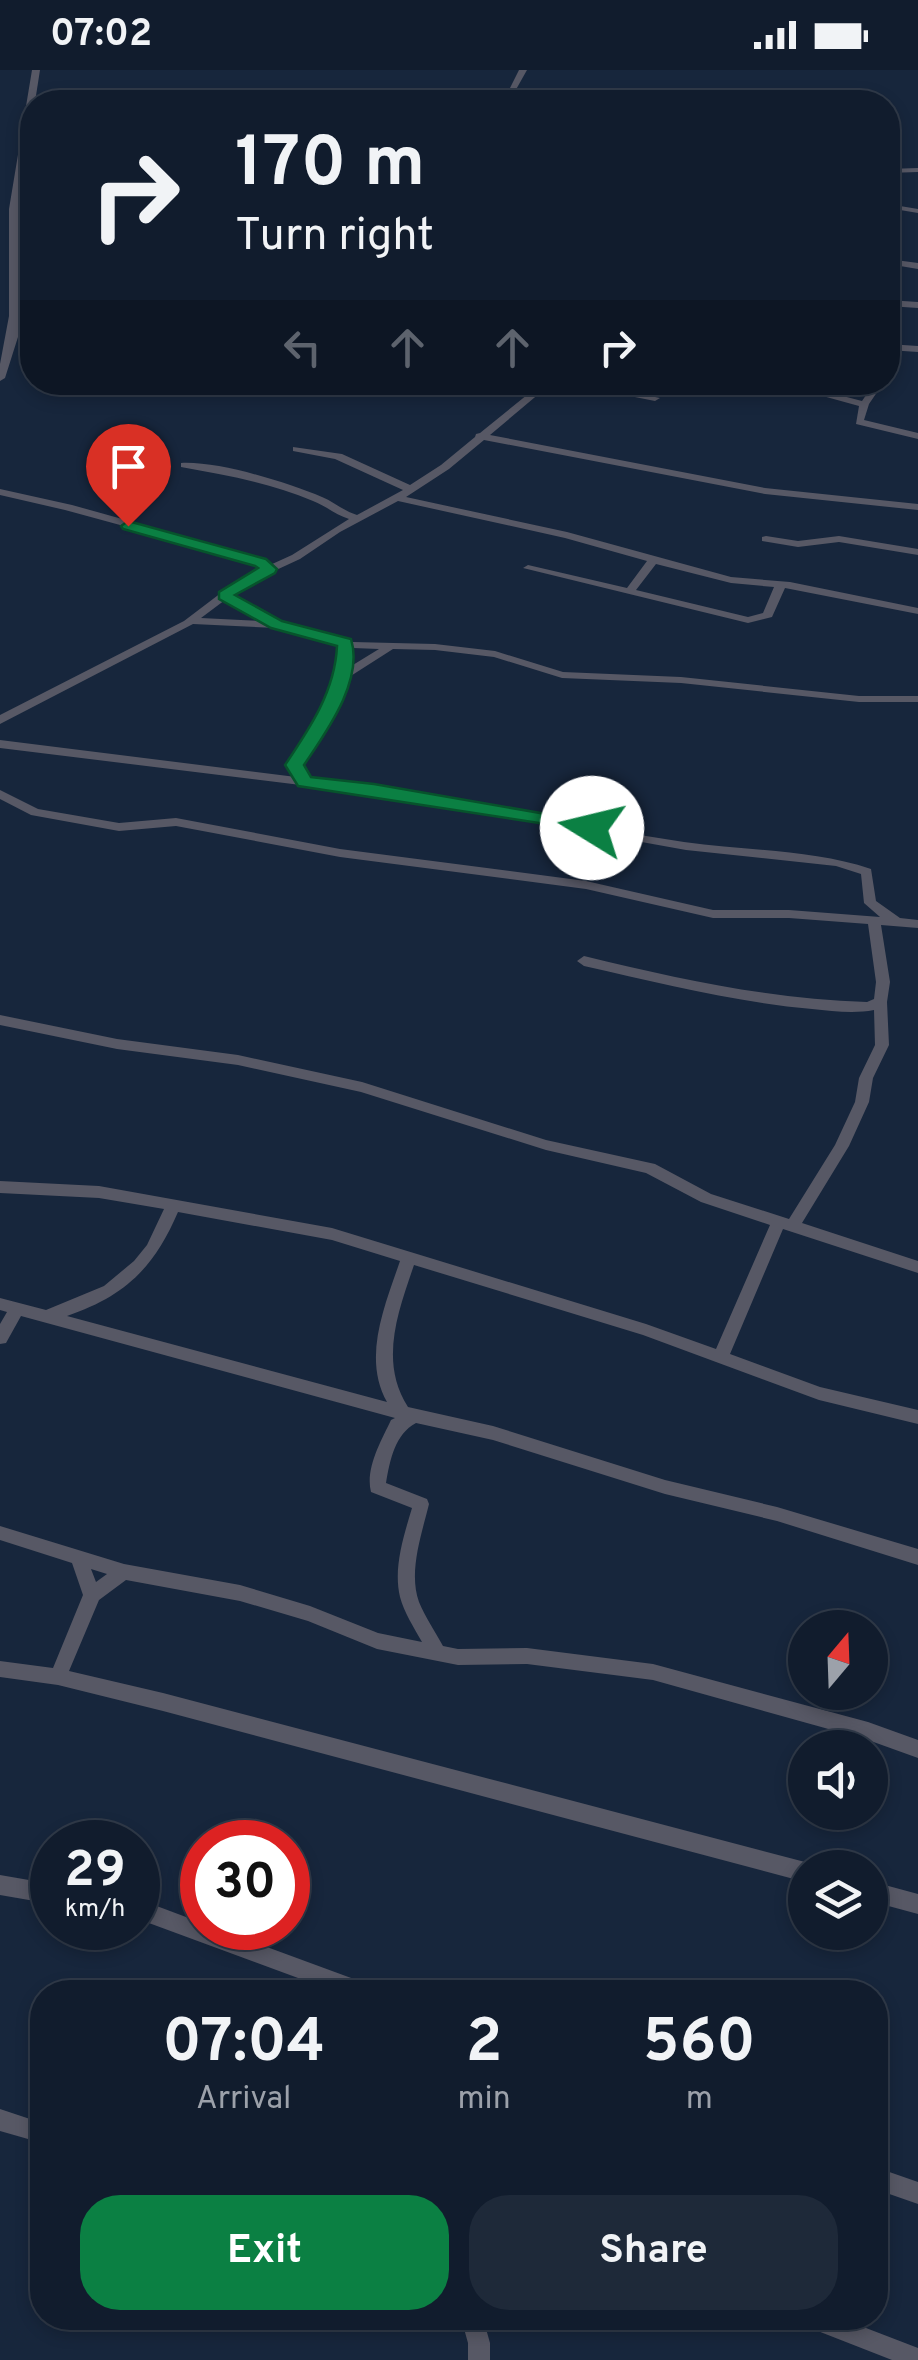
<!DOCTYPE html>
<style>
body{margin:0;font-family:Overpass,sans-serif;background:#1e2939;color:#f1f3f6;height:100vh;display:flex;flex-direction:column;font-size:38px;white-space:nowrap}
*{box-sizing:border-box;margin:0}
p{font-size:32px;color:#9ca1aa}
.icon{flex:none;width:55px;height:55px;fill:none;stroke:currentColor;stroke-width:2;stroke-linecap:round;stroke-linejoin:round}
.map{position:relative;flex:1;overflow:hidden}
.side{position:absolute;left:30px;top:1910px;width:858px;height:350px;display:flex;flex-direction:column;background:#111c2d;border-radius:40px;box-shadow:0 5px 15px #0003,0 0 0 2px #303a49}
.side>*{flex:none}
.guide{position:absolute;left:20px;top:20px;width:880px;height:305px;border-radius:40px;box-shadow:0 5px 15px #0003,0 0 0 2px #303a49;background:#111c2d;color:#f1f3f6;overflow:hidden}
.needle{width:65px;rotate:19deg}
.controls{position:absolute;left:788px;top:1540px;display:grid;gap:20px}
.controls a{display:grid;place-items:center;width:100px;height:100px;border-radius:50%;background:#111c2d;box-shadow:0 5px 15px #0003,0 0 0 2px #303a49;font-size:50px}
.speed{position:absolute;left:30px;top:1750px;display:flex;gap:20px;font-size:50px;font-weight:700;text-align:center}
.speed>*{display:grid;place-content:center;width:130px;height:130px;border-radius:50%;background:#111c2d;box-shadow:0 5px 15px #0003,0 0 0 2px #303a49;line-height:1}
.speed small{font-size:25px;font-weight:400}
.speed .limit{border:15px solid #d22;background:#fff;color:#111}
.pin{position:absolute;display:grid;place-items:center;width:85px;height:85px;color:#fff;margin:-102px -42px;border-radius:50% 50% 50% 0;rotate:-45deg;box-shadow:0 0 10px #0007}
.pin .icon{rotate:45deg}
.me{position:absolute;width:110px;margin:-55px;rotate:279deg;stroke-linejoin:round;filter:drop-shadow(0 0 8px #0008)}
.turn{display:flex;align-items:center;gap:35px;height:210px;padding:0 50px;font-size:45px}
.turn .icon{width:130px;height:130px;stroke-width:2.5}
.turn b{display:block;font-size:70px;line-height:85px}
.lanes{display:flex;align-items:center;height:95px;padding:0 50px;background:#0003;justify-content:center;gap:50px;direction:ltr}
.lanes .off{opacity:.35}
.eta{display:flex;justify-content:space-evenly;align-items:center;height:170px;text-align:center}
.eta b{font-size:60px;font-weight:700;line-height:70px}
.action{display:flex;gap:20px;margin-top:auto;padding:20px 50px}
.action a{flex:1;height:115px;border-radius:40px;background:#0b8043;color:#fff;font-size:40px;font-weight:700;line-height:115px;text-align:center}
.action a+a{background:#1e2939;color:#f1f3f6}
.status{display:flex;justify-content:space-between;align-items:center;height:70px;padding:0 50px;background:#111c2d;direction:ltr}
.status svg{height:28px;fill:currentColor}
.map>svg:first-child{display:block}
</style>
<div class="status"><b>07:02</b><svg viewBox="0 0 49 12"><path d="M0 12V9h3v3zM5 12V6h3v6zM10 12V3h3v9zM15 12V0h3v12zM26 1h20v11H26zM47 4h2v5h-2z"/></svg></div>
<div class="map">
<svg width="918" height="2290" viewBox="0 0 918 2290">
<rect width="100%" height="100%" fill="#17263c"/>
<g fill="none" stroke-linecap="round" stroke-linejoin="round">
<!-- minor -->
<path fill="#575865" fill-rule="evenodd" d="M519,0H527L509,32H503Z
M918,98V102L888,103V99Z
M888,134L918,139V143L888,138Z
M888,189L918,193V199L888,194Z
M888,230L918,232V238L888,236Z
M32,241V247L14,251L10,248Z
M888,274L918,276V282L888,280Z
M543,312H553L490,365L765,418L918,434V440L765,424L484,370L449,399L406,427L567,462L731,507L790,512L918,538V544L785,518L772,547L748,553L523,498L528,495L627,518L647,491L565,468L398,431L340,462L300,489L246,514L231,525L278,552L353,572L435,574L495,581L563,602L681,607L859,626H918V632H859L681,613L562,608L494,587L435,580L393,579L346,609L335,637L301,695L309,708C435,724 558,753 684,772C747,781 811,779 871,799L876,831L900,848L918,850V858L881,855L890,912L887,932L889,975L873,1008L869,1032L849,1076L802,1153L918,1191V1203L783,1159L730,1284L820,1317L918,1340V1354L819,1330L643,1265L414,1195C398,1242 379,1292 408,1337L493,1356L665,1410L777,1437L918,1479V1495L777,1451L665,1424L493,1370L416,1353C395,1364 390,1390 386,1413L427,1429L429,1434C422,1463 408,1502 419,1532C425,1547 435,1561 443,1576L458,1579L527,1578L653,1594L868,1652L918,1670V1688L868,1670L653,1610L527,1594L458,1595L377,1579L308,1551L240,1531L126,1510L99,1530L69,1601L163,1623L805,1792L813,1798H805V1812L163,1641L58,1615L0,1607V1591L53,1598L83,1525L72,1493L0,1470V1456L124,1494L240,1515L310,1536L378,1563L422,1572C414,1558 404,1542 400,1527C393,1498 404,1465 412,1438L371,1422C365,1399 381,1371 391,1350L395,1348L21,1246L6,1273L0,1274V1254L7,1242L0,1240V1228L46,1240L104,1216L134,1191L147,1175L164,1139L99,1128L0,1123V1111L99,1116L332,1158L646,1254L716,1279L770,1155L701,1132L646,1103L546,1080L361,1022L238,995L117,979L0,955V945L117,969L238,985L362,1012L546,1070L655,1094L711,1124L789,1149L835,1075L855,1032L859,1008L875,975L874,940C854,944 832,941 812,939C735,932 659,913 584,896L577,891L584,886C678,909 770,929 867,932L874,929L876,912L868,854L789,848H713L586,819L340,787L176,756L119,761L31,745L0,729V720L38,739L119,753L176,748L340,779L586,811L713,840H789L880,847L864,833L861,804L836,796L686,780L374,724L0,678V670L296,707L289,695C313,657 337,621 339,575L277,558L193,554L0,654V645L184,551L238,510L262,499L223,483L65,440L0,425V419L72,435L230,479L253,486L270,495L292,485L349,449C336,445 326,436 313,431C271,413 226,405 181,397V393C219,391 286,412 322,427C334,432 344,441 357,445L403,420L335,389L293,381V377L342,384L410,415L441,395L475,367L476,364L480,363ZM656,494L731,513L774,517L763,543L748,547L636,520ZM225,530L261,551L201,548ZM350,578H353L379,579L348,598ZM178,1142L332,1170L400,1191C385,1235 362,1288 387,1332L67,1246C125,1226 154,1198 178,1142ZM91,1499L107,1504L96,1512Z
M559,312H582L660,328L655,331Z
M772,312H789L862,331L875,312H884L869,334L864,350L918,363V369L856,354L859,336Z
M766,466L798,471L839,466L918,479V485L839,472L798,477L762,471V467Z
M0,1805L52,1814V1834L0,1825Z
M870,1811L918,1824V1844L870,1831Z
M138,1829L202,1853V1858H215L362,1912L369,1915L372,1922H336L138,1849Z
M0,2039L42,2053V2073L0,2061Z
M875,2097L918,2112V2134L875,2119Z
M461,2248H483L490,2273V2290H468V2273Z
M802,2248H840L918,2278V2290H892L805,2256Z"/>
<!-- tertiary -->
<path fill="#575865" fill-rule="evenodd" d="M32,0H40L35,32H32L19,139L18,267L5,308L0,311V294L9,246V139Z"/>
</g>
<!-- route -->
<path fill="#0b8043" stroke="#07532c" stroke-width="2.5" d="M128,451L266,489L277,499L275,503L235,525L282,551L351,569C364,611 326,662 304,695L311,707L374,714L592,752L598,754V762L298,716L285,695C310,658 335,621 337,576L271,558L219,529V522L258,498L255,496L123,459L121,456Z"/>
</svg>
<div class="controls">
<a><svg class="needle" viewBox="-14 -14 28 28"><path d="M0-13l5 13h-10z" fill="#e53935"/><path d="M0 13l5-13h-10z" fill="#9ca1aa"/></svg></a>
<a><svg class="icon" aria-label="sound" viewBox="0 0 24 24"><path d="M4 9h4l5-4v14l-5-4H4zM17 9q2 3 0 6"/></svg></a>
<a><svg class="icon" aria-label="layers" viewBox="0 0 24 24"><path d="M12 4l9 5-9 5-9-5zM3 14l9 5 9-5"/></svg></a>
</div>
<div class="speed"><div>29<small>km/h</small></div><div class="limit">30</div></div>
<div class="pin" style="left:128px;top:456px;background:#d93025"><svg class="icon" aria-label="arrive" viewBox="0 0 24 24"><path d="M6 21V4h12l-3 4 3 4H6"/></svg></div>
<svg class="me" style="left:592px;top:758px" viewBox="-20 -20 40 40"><circle r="19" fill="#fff"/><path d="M0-13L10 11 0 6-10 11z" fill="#0b8043"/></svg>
<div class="guide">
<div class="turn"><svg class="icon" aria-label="right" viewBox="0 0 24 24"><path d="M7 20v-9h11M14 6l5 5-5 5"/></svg><div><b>170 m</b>Turn right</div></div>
<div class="lanes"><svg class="icon off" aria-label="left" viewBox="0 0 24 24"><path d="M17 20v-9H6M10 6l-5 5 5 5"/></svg><svg class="icon off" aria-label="ahead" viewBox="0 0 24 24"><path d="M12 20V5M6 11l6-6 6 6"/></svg><svg class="icon off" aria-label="ahead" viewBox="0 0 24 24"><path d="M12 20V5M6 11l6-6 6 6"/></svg><svg class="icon" aria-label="right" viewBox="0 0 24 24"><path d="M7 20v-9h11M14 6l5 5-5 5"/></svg></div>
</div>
<section class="side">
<div class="eta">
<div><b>07:04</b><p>Arrival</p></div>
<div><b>2</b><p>min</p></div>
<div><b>560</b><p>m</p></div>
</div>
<div class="action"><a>Exit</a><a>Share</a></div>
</section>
</div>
